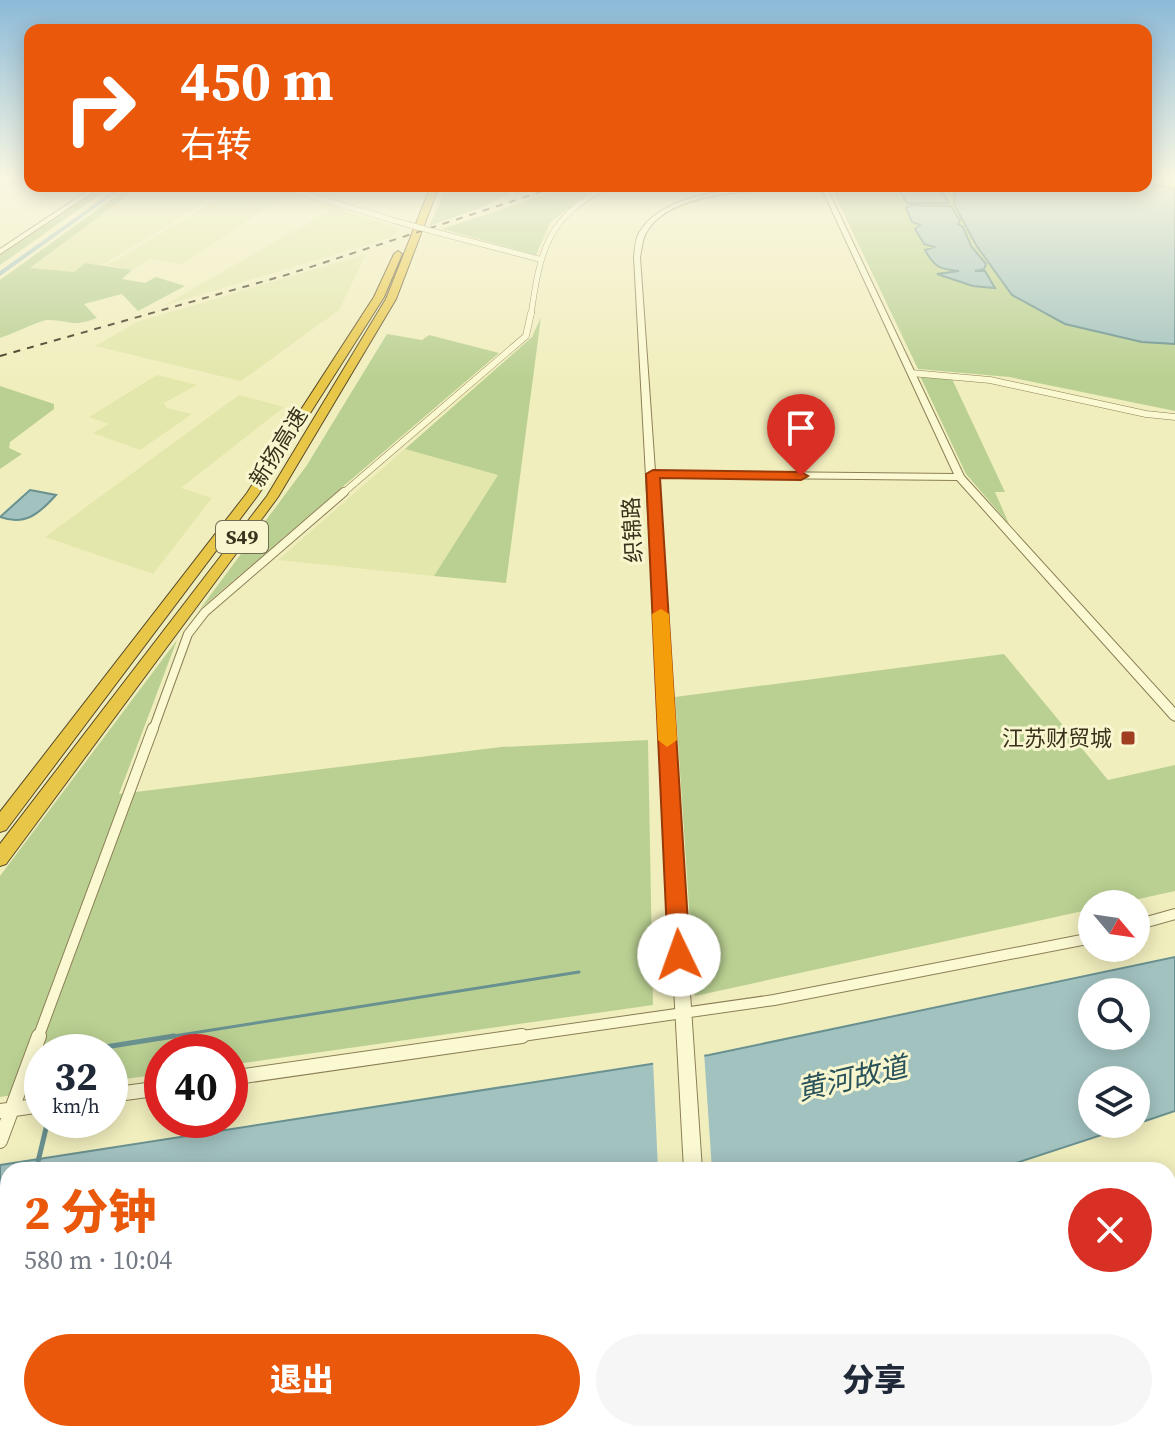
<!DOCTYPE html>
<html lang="zh">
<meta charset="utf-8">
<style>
body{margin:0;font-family:"Source Serif 4","Noto Sans SC",serif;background:#f6f6f7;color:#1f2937;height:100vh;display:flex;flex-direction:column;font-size:30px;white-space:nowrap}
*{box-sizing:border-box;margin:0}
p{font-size:26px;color:#747a83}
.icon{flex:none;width:44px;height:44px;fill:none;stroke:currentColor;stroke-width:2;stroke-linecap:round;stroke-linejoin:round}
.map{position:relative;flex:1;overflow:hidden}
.sheet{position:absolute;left:0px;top:1162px;width:1176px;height:280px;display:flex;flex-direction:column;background:#fff;border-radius:24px 24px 0 0;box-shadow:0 4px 20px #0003}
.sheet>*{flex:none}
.guide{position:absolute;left:24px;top:24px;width:1128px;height:168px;border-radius:16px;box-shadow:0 4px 20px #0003;background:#ea580c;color:#fff;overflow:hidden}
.needle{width:52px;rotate:119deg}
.controls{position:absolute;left:1078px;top:890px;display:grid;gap:16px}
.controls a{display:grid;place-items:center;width:72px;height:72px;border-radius:50%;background:#fff;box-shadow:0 4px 20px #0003;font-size:40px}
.speed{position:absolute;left:24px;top:1034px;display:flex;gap:16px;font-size:40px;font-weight:700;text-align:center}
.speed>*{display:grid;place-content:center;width:104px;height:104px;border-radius:50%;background:#fff;box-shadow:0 4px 20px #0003;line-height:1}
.speed small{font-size:20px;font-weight:400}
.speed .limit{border:12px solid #d22;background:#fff;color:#111}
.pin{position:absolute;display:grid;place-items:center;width:68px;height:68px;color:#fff;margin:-82px -34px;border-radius:50% 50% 50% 0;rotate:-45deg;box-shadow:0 0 8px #0007}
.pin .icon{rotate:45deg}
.me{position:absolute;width:88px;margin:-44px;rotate:357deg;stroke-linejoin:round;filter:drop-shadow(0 0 6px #0008)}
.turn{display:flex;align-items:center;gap:28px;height:168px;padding:0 24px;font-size:36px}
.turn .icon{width:104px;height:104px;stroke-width:2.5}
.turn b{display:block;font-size:56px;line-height:68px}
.round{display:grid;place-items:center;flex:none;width:84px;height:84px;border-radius:42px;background:#f6f6f7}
.head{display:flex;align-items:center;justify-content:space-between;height:136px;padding:0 24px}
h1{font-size:48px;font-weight:800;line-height:60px;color:#ea580c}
.button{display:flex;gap:16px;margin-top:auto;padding:16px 24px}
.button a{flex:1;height:92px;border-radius:48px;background:#ea580c;color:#fff;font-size:32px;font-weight:800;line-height:92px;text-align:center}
.button a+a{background:#f6f6f7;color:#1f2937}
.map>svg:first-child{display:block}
</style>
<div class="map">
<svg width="1175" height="1442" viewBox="0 0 1175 1442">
<rect width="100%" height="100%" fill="#f1eebe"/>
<!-- farmland -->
<path fill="#e3e7ab" d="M140,186H233L102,265L85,263L74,272L29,269Z
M239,186H266L290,192L183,264L150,259L132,270L108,265Z
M334,208L399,228L393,237L163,306Z
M366,254L339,310L241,381L95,346L137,322Z
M157,375L197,385L164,403L167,408L192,414L140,450L93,433L109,424L89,417Z
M239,395L284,407L181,488L212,498L153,574L45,537Z
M405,449L498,475L434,576L278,560Z"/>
<!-- green -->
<path fill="#bad092" d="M1146,177H1175V411L1009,377L918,369L833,191L851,186H1146Z
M102,186H112L0,265V255Z
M130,186H140L30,268L74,272L85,263L132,270L122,279L145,283L156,277L185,286L138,311L122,294L84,304L97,318C70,328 72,320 47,320C41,320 10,335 0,338V280Z
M447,186H488L510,193L483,207L429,226Z
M570,186L589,192L550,223L536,255L442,229Z
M541,317L506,583L434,576L498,475L405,449L532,337Z
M387,334L422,340L429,335L499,353L200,609L307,465Z
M920,376L952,379L1005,492H995L1009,524L966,474Z
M0,386L54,404V409L10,442L9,448L22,454L0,469Z
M177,640L119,794L501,747L648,740L653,1005L230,1065V1052H162V1074L110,1081V1052H42V1091L0,1097V876Z
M1004,654L1108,780L1175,765V891L1116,904H1092V909L695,996L675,697Z
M8,1339V1434H194L193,1442H0V1340Z
M565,1434H646V1442H565Z"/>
<!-- water -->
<path fill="#a2c2c0" stroke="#699190" stroke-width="2" fill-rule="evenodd" d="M1146,182L1175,189V344L1142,342L1065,324L1012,295L976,245L954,204L955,195L950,186H1146Z
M897,186H939L949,203H907Z
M910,205L951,206L960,221L958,224L963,227L971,246L986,264L984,269L975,271H985L995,288L973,286L937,274L959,271C940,269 935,268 925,250L934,247L924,244L915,229L920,225L912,222L906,208Z
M30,490L56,495C39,514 25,526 0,517Z
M1175,957V1111L1136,1124V1080H1092V1124H1135L1010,1165L982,1170H8V1339L0,1340V1165L709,1055ZM1092,992H1136V1036H1092Z
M209,1434H508L516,1442H201Z"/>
<!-- pier -->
<path fill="#f1eebe" d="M704,1052L712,1170H658L653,1060Z"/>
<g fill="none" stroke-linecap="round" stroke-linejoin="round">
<!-- stream-far1 -->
<path stroke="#699190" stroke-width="3" d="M161,1038L579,972"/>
<!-- stream -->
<path stroke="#699190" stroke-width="5" d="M74,1052L174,1036
M36,1170L48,1120"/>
<!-- canal -->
<path fill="#a2c2c0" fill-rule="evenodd" d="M120,186H126L0,276V271Z"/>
<defs>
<path id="minor-far4" d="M278,186L392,220
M443,234L539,259
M531,315C540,251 547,216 609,186"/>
<path id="minor-far3" d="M911,373L990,380L1146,414L1175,417
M342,494L526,336L531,313"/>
<path id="minor-far2" d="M153,730L188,634L205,612L344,492"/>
<path id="minor-far1" d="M1136,925L1175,914
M38,1038L153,728
M508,1038L774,1000L1092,938"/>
<path id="minor" d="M230,1078L522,1036
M110,1095L162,1088
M0,1111L42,1105
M0,1141L39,1036"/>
<path id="tertiary" d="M95,186H102L0,254V249Z
M832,186L827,188L964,476L1175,708V721L1171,719L957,480L655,477L702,1170H684L634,257C635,249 635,240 639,233C667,182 782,186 832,186ZM785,189H822L954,474L655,471L640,257C642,249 642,240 646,233C668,193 745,191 785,189Z
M698,1434H718L719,1442H699Z"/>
<path id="motorway" d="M431,186H439L396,299L278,497L6,864L0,866V844L267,496L386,299Z
M398,251L402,254L384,297L258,495L6,830L0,832V812L247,493L374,297L394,254Z"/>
</defs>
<!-- minor-far4 casing -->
<use href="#minor-far4" stroke="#8b7f56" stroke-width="6"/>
<!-- minor-far3 casing -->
<use href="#minor-far3" stroke="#8b7f56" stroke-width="7"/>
<!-- minor-far2 casing -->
<use href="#minor-far2" stroke="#8b7f56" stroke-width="10"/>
<!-- minor-far1 casing -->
<use href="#minor-far1" stroke="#8b7f56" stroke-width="12"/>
<!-- minor casing -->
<use href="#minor" stroke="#8b7f56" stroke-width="16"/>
<!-- tertiary casing -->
<use href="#tertiary" stroke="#8b7f56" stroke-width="2"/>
<!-- motorway casing -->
<use href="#motorway" stroke="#584a2a" stroke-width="2"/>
<!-- minor-far4 -->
<use href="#minor-far4" stroke="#fbf9d2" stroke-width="5"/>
<!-- minor-far3 -->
<use href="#minor-far3" stroke="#fbf9d2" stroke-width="6"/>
<!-- minor-far2 -->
<use href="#minor-far2" stroke="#fbf9d2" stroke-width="8"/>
<!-- minor-far1 -->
<use href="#minor-far1" stroke="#fbf9d2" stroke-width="10"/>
<!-- minor -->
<use href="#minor" stroke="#fbf9d2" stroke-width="14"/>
<!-- tertiary -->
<use href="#tertiary" fill="#fbf9d2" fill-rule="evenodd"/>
<!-- motorway -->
<use href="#motorway" fill="#e8c748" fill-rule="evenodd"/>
<!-- rail -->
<path stroke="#39311b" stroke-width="2" stroke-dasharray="7 7" stroke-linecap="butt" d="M0,356L286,275L559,186"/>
<defs>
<path id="minor-bridge" d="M392,220L443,234"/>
</defs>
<!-- minor-bridge casing -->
<use href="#minor-bridge" stroke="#8b7f56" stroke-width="6" stroke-linecap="butt"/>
<!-- minor-bridge -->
<use href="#minor-bridge" stroke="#fbf9d2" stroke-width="5"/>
</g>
<!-- sky -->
<linearGradient id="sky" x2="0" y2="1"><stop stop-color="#8cbad8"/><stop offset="0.47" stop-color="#f9f7e2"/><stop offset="1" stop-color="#f9f7e2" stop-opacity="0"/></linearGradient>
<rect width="1175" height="379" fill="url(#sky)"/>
<!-- route -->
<path fill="#ea580c" stroke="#983908" stroke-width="2" d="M653,470L801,472L808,476L801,480L660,478L690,955L687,962L679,965L671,962L668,955L646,474Z"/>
<!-- slow -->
<path fill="#f59e0b" d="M661,609L669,614L677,740L667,747L658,740L652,614Z"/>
<!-- markers -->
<rect fill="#9f3e21" stroke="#f8f6cf" stroke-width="3" x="1120" y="730" width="16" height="16" rx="4"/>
<g text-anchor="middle" stroke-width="6" stroke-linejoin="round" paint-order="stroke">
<!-- shield labels -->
<rect fill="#f8f6cf" stroke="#726c51" stroke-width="2" x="216" y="521" width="52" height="32" rx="6"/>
<g font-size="20" font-weight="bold" fill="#39311b">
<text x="242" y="544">S49</text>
</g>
<!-- street labels -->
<g font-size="22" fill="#39311b" stroke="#f8f6cf">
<text transform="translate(278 447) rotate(-58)" y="8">新扬高速</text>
<text transform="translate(632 530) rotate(-93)" y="8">织锦路</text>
</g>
<!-- poi labels -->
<g font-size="22" fill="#39311b" stroke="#f8f6cf" text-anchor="end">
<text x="1112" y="746">江苏财贸城</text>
</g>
<!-- near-water labels -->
<g font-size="28" font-style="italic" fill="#29525a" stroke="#f8f6cf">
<text transform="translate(852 1078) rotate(-13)" y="10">黄河故道</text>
</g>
</g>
</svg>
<div class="controls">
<a><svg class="needle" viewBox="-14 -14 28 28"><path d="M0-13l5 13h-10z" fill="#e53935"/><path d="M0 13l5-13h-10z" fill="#747a83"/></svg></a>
<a><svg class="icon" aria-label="search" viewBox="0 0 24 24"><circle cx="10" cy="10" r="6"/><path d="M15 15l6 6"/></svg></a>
<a><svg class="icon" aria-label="layers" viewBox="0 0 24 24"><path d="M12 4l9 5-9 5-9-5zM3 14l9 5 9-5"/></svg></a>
</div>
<div class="speed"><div>32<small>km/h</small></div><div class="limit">40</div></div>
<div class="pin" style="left:801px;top:476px;background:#d93025"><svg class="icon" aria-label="arrive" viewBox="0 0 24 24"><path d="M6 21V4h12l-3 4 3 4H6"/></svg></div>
<svg class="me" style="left:679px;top:955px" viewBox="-20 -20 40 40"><circle r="19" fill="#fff"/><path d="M0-13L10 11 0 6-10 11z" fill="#ea580c"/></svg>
<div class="guide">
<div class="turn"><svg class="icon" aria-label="right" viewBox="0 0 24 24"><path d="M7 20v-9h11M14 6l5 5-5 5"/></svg><div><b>450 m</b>右转</div></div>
</div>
<section class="sheet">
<div class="head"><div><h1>2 分钟</h1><p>580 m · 10:04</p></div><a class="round" style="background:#d93025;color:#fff"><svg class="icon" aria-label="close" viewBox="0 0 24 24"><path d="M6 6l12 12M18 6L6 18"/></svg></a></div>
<div class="button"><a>退出</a><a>分享</a></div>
</section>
</div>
